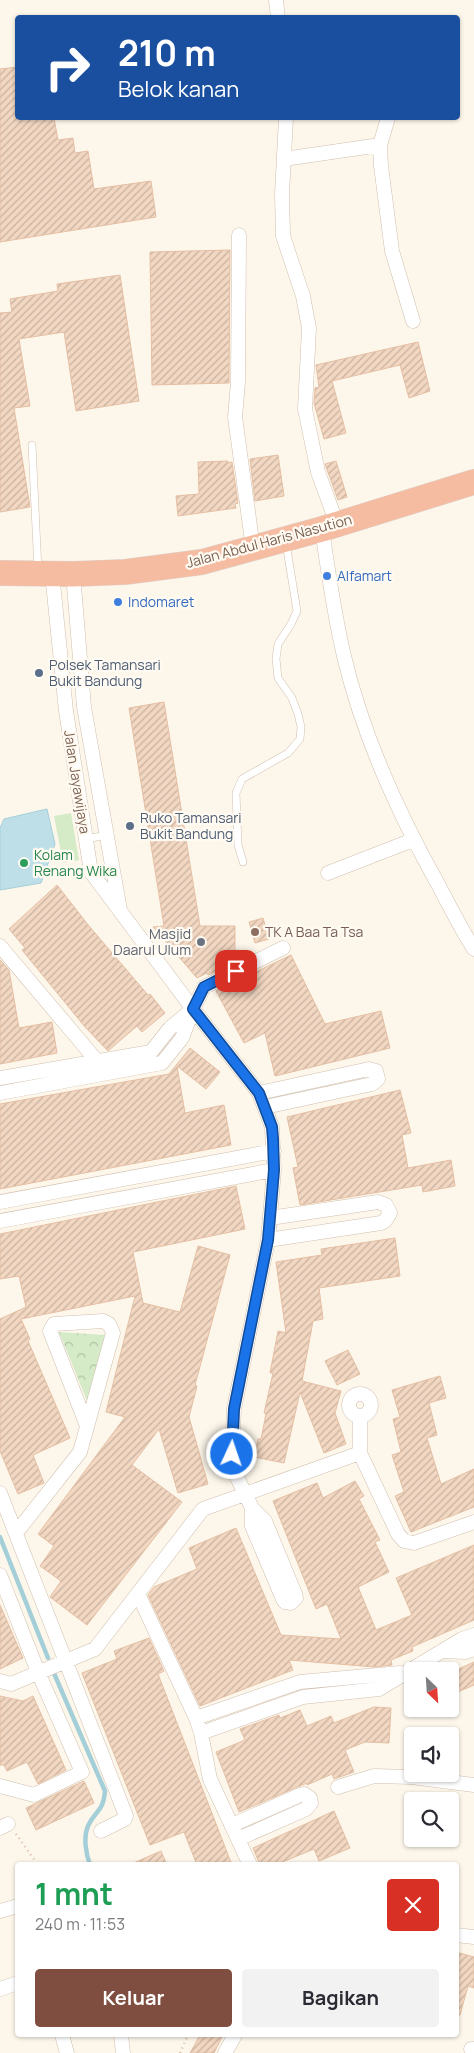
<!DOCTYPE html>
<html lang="id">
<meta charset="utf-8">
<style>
body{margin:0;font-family:Manrope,sans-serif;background:#f2f2f3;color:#2b2b33;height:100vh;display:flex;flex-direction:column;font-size:19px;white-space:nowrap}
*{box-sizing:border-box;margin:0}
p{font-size:16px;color:#7c7c81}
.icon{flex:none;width:28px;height:28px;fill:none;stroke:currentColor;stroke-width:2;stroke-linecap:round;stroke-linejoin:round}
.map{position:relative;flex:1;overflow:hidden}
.panel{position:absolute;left:15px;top:1862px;width:444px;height:175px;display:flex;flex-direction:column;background:#fff;border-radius:5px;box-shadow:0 1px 4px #0004}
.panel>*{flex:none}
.banner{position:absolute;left:15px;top:15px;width:445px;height:105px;border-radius:5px;box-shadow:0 1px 4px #0004;background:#1a4fa0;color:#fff;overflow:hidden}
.needle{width:32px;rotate:155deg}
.buttons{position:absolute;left:404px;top:1662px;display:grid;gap:10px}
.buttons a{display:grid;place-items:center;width:55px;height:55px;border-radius:5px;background:#fff;box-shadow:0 1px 4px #0004;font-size:25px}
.pin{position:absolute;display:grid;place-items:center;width:42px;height:42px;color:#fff;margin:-21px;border-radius:10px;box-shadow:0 2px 8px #0006}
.me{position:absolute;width:55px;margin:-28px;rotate:3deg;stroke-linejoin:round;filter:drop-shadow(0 0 4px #0008)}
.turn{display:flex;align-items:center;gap:18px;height:105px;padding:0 20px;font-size:22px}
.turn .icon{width:65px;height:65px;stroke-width:2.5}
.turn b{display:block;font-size:35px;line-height:42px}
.round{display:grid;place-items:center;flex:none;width:52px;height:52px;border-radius:5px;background:#f2f2f3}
.overview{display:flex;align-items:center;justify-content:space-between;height:85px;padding:0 20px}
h1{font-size:30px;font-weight:700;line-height:38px;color:#1e9e55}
.button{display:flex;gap:10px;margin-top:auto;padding:10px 20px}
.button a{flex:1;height:58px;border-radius:5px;background:#7f4e40;color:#fff;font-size:20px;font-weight:700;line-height:58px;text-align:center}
.button a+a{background:#f2f2f3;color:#2b2b33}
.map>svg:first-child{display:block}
</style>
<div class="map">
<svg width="474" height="2053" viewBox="0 0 474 2053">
<defs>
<pattern id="park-crowns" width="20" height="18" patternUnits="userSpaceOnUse" patternTransform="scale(1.25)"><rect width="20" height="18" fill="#d5ebc8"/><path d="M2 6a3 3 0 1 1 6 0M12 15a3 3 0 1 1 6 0" fill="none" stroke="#b2c2a5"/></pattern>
<pattern id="building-hatch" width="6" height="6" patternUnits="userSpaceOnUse" patternTransform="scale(1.25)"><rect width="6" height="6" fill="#f2d7c2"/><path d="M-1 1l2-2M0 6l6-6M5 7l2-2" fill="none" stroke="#c9b2a0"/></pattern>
</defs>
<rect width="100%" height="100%" fill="#fdf7eb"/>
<!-- grass -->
<path fill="#d5ebc8" d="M71,813L79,860L63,863L54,816Z"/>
<!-- park -->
<path fill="url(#park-crowns)" d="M59,1332L105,1335L87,1401Z"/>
<!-- water -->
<path fill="#bedfe7" stroke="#a4cfd9" d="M47,809L55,844L41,883L0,890V828L4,819Z"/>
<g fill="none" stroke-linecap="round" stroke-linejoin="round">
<!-- stream -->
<path stroke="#a4cfd9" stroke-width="4.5" d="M0,1537L48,1658
M53,1671L105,1791C103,1813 95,1810 88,1826C83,1837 86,1854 90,1865"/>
</g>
<!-- building -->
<path fill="url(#building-hatch)" stroke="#e5bfa3" d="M18,67V118H54L58,140L73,138L75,153L88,151L94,189L151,181L156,217L0,242V69Z
M230,250L229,383L152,385L150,252Z
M120,275L139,401L76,411L64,332L19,339L30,406L14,408L30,507L0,512V313L12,312L10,299L58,291L57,284Z
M418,342L430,391L409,398L400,365L332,381L346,433L324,439L314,403L315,388L319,387L316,365Z
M278,455L284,496L255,501L250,459Z
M228,461V463L232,462L238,503L235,504L236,508L178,516L176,496L199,494L198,462Z
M336,461L347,497L338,500L325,464Z
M164,702L200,926H235V962L208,975L207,973L197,978L153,927L164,926L129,708Z
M57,885L89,926L148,995L150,994L165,1013L142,1032L137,1026L108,1051L85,1027L22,950L25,948L9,929Z
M263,918L269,939L255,943L249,922Z
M291,955L325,1024L381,1011L390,1048L275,1076L265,1033L244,1043L216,991Z
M0,960L9,970L19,1028L52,1022L57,1053L0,1064Z
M190,1048L220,1072L206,1089L177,1066L185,1113L224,1105L231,1145L0,1189V1104L169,1074Z
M400,1090L411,1133L402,1135L408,1168L451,1160L455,1186L423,1192L422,1185L300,1205L293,1168L298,1167L287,1117Z
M236,1186L245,1229L133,1252L143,1303L180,1312L198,1246L230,1255L195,1385L197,1386L189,1417L208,1484L178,1493L159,1429L132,1465L182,1502L87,1625L50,1597L61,1581L40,1566L54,1546L38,1534L125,1417L106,1412L135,1296L21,1319L30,1339L28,1341L70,1438L33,1455L44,1483L18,1494L0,1451V1319L26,1307L19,1276L0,1279V1234Z
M395,1238L400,1276L319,1288L323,1319L313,1321L302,1381L341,1391L335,1413L346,1444L324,1453L300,1392L284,1463L254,1457L258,1439H261L266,1414L264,1413L273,1373H270L278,1331L286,1333L276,1262L322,1255L321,1249Z
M348,1350L360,1374L337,1385L325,1361Z
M440,1376L446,1398L429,1403L437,1435L427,1438L441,1484L474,1469V1507L411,1532L395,1496L404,1492L392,1455L401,1452L393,1419L400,1417L392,1390Z
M355,1481L364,1496L359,1499L380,1540L375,1542L389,1572L358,1587L376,1630L412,1615L396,1578L474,1545V1620L412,1647L413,1651L391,1660L392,1665L374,1667L289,1660L293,1670L200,1706L148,1595L154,1587L197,1569L189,1548L236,1528L281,1635L341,1639L327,1604L316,1609L273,1501L317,1483L323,1498Z
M0,1605L23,1658L0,1669Z
M149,1638L164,1671L158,1674L232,1865H197L184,1832L150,1845L82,1673L117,1659L114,1651Z
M474,1662V1685L453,1694L450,1687V1673Z
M0,1696L23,1701L33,1696L66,1770L38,1784L27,1762L7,1771L4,1765H0Z
M374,1707L391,1708L389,1743L365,1742L345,1750L354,1772L334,1779L332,1774L307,1785V1783L239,1812L216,1752L245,1740L240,1729L279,1715L280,1718L300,1710L307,1726L331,1716L334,1723Z
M84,1781L94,1803L36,1830L26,1808Z
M334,1811L350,1848L319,1861L314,1849L275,1865H260L253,1848Z
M161,1851L167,1865H129Z
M456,1952L474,1957V1988L468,1986L460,2015H456Z
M200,2035H223L214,2053H190Z"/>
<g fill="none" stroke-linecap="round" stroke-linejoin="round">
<defs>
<path id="lane" d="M32,445L38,570
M86,839L107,835
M243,862L238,845L236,793L242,779L288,753L300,739L301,727L298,714L292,698L278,678L276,659L278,644L291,624L297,611L286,543"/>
<path id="street" d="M276,0L278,18
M286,118L282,194L283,236L303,296L309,328L305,409L318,472L337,524
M380,145L381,166L392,251L413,321
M284,159L380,145L388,118
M239,235L238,382L235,417L253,548
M322,529C328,571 334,614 344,656C363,737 398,813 439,886C450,907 461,929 474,949
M52,573L66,711L91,872L193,1009L259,1093L272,1127L274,1170L268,1240L234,1409L232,1454L234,1471L252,1508L265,1521L295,1594L296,1598L291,1603L285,1602L283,1599L252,1526V1508
M73,574L84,707L120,910
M328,873L413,840
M0,946L102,1067
M193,1009L204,987L283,948
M0,1078L151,1052L170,1028L193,1009L182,1038L162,1063L0,1093
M259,1093L369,1069L376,1071L378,1079L372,1084L265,1107
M0,1202L274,1151
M0,1221L274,1170
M268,1240L381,1223L385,1221L390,1213L386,1205L378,1202L270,1218
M349 1405a11 11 0 1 1 22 0a11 11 0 1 1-22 0Z
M360,1453L398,1534L404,1541L414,1543L474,1522
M0,1493L126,1816L125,1819L101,1831
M16,1533L80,1452L113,1333L109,1324L103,1321L54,1324L50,1331L87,1426
M0,1575L38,1672L82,1772L34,1795L0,1786
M138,1594L196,1718L201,1733L210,1779L250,1865
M442,1651L466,1652L474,1649
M0,1681L11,1684L95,1649L203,1509L360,1453V1417
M196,1718L300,1682L400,1673
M201,1733L303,1697L379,1689L462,1639L474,1635
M338,1787L374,1776L412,1777L474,1785
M232,1825L300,1795L304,1794L310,1798L311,1803L306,1809L238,1839
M0,1828L8,1824
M0,1911L18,1906
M456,1935L474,1937
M0,1989L18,1983
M62,2035L67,2053
M121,2035L123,2053
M471,2049H474
M225,2053L235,2035"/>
<path id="highway" d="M0,573L73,574L125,572L202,562L322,529L474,482"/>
</defs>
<!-- lane casing -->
<use href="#lane" stroke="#d0bfaf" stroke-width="8"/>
<!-- street casing -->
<use href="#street" stroke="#d0bfaf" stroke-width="15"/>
<!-- highway casing -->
<use href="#highway" stroke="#dcd5d1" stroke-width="26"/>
<!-- path -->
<path stroke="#d8bba4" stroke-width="2.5" stroke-dasharray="1 4" stroke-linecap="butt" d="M16,1834L38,1865
M180,2053L188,2035"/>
<!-- lane -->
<use href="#lane" stroke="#fff" stroke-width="7"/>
<!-- street -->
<use href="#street" stroke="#fff" stroke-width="14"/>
<!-- highway -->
<use href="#highway" stroke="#f6bca2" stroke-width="25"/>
</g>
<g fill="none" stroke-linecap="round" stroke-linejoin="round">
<defs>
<path id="route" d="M232,1454L234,1409L268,1240L274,1170L273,1139L272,1127L259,1093L193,1009L204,987L236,971"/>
</defs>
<!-- route casing -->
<use href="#route" stroke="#114b97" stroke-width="12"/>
<!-- route -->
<use href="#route" stroke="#1a73e8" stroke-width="9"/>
</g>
<!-- markers -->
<g fill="#3f7fe0" stroke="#fffaf2" stroke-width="2">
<circle cx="327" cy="576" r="5"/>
<circle cx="118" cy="602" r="5"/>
</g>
<g fill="#5c6f8a" stroke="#fffaf2" stroke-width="2">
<circle cx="39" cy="673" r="5"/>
<circle cx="130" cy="826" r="5"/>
</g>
<circle fill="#2e9e5b" stroke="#fffaf2" stroke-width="2" cx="24" cy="863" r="5"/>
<circle fill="#8d6e63" stroke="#fffaf2" stroke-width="2" cx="255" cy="932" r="5"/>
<circle fill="#6b7280" stroke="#fffaf2" stroke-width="2" cx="201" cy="942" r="5"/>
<g text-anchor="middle" stroke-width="4.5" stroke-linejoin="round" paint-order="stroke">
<!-- street labels -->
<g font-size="14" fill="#795e4d" stroke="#fffaf2">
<text transform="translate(269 541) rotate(-15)" y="5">Jalan Abdul Haris Nasution</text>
<text transform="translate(77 782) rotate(81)" y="5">Jalan Jayawijaya</text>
</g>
<!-- shop labels -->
<g font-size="14" fill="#366cbe" stroke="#fffaf2" text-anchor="start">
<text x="337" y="581">Alfamart</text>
<text x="128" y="607">Indomaret</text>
</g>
<!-- service labels -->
<g font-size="14" fill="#4e5e75" stroke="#fffaf2" text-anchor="start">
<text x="49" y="670">Polsek Tamansari<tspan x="49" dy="16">Bukit Bandung</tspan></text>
<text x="140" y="823">Ruko Tamansari<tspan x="140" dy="16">Bukit Bandung</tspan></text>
</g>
<!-- leisure labels -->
<g font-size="14" fill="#27864d" stroke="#fffaf2" text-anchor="start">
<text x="34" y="860">Kolam<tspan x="34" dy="16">Renang Wika</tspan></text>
</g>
<!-- education labels -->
<g font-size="14" fill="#785e54" stroke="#fffaf2" text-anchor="start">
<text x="265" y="937">TK A Baa Ta Tsa</text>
</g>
<!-- worship labels -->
<g font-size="14" fill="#5b616d" stroke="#fffaf2" text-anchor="end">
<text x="191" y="939">Masjid<tspan x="191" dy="16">Daarul Ulum</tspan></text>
</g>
</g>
</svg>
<div class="buttons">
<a><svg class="needle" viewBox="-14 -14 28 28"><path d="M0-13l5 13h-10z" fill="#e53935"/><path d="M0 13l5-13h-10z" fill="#7c7c81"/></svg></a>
<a><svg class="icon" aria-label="sound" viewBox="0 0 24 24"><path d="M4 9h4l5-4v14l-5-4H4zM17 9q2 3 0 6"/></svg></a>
<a><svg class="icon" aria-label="search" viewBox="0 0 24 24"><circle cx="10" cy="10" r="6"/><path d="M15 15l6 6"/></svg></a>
</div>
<div class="pin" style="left:236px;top:971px;background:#d93025"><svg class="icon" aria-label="arrive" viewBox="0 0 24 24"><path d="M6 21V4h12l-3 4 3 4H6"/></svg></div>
<svg class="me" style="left:232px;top:1454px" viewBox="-20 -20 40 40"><circle r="17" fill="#1a73e8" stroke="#fff" stroke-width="3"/><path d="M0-11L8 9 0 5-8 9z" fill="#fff"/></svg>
<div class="banner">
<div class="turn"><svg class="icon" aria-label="right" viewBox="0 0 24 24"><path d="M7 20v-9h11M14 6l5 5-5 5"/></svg><div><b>210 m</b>Belok kanan</div></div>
</div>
<section class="panel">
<div class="overview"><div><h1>1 mnt</h1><p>240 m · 11:53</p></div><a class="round" style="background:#d93025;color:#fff"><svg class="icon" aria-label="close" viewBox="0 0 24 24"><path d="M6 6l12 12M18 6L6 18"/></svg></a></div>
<div class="button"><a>Keluar</a><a>Bagikan</a></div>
</section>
</div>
